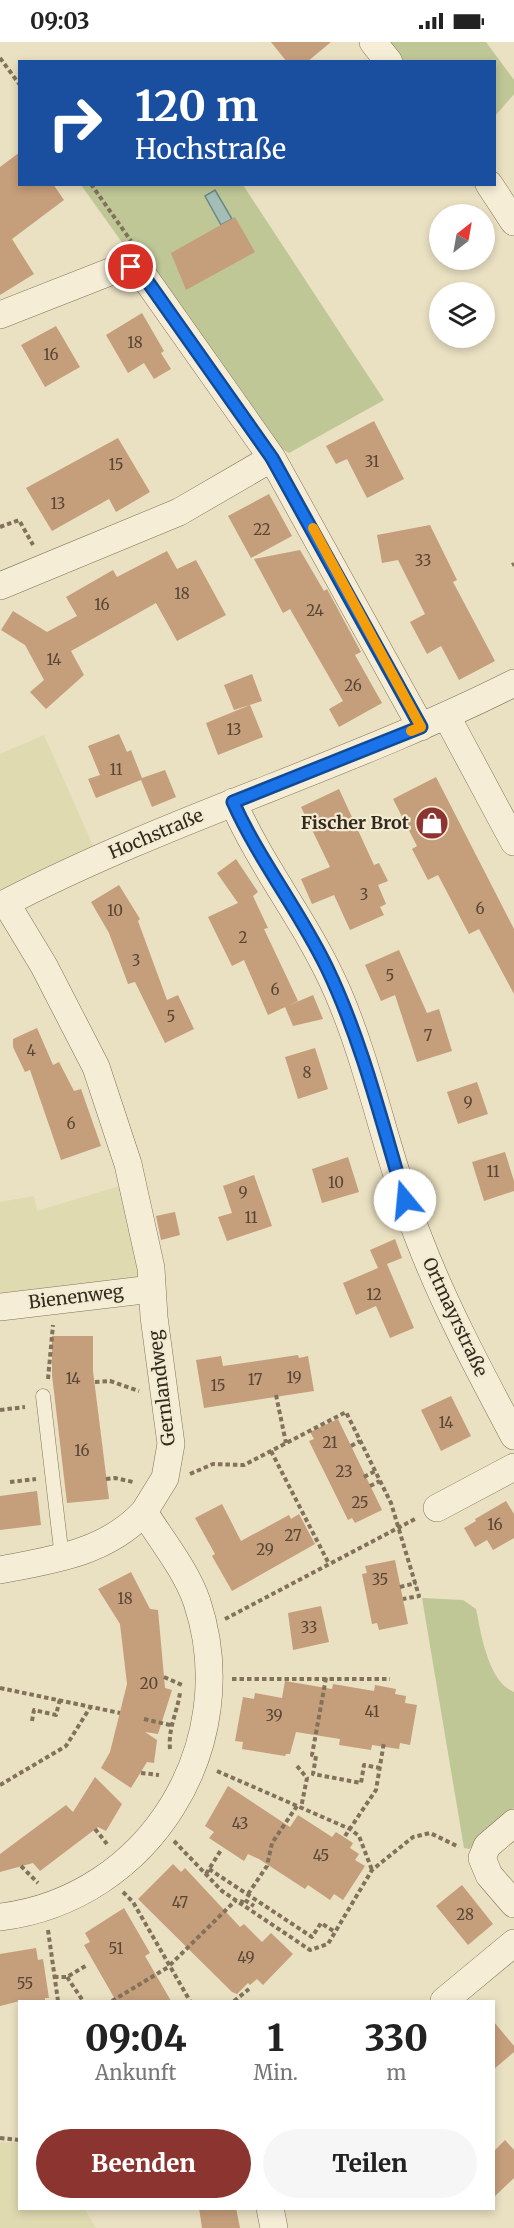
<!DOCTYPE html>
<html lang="de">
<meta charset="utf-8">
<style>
body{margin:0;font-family:Merriweather,serif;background:#f6f6f6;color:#222;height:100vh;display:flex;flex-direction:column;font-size:22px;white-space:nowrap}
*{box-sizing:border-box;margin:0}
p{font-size:20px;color:#767676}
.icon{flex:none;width:33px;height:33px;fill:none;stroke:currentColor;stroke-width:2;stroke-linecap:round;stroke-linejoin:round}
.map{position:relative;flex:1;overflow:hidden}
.details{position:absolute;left:18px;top:1958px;width:477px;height:210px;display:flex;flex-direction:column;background:#fff;border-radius:0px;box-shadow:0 3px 9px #0003}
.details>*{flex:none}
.banner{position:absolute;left:18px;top:18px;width:478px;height:126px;border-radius:0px;box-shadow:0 3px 9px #0003;background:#1a4fa0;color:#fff;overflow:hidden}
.needle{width:39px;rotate:31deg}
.fabs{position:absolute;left:429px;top:162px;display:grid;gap:12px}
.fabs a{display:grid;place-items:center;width:66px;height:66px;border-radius:50%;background:#fff;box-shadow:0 3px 9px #0003;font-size:30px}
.pin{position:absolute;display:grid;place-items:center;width:51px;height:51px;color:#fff;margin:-26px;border:3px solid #fff;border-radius:50%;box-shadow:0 2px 6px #0007}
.me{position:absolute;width:66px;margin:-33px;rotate:343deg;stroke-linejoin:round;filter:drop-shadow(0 0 4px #0008)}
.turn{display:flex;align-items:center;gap:21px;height:126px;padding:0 18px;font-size:27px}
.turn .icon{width:78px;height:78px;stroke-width:2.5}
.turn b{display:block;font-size:42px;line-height:51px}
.eta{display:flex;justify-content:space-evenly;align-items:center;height:102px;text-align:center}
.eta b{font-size:36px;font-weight:800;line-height:42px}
.button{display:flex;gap:12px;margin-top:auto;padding:12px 18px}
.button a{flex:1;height:69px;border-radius:36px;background:#8c3430;color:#fff;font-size:24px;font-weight:800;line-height:69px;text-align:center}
.button a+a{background:#f6f6f6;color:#222}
.status{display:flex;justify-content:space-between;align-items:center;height:42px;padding:0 30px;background:#fff;direction:ltr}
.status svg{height:16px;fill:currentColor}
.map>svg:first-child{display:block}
</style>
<div class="status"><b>09:03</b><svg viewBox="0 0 49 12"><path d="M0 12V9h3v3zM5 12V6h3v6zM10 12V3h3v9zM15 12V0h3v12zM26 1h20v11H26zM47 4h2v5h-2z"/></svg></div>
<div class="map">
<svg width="514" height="2186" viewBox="0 0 514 2186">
<rect width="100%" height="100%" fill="#eae0c2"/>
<!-- farmland -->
<path fill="#dfdab0" d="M44,693L94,806L0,852V712Z
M123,1143L140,1235L134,1241L0,1257V1160L34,1154L37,1169Z
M0,2100L19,2101L20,2166H84L96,2186H0Z"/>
<!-- green -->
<path fill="#bfc797" d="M387,0H486L514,38V52L495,74V20L404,19Z
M81,143H243L384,358L289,411L277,404L263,387L133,203L126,206Z
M422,1556L463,1558L476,1567C481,1591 488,1640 514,1650V1766L469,1807L464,1806Z"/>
<!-- water -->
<path fill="#a4bdb7" stroke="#6c8a84" stroke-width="1.5" d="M215,148L232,177L221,183L205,154Z"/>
<!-- building -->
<path fill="#c59e7b" d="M271,0H331L307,20H287Z
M20,110V142H53L64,158L12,197L34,232L0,253V125Z
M235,175L255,210L186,248L171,211Z
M142,271L164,309L161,311L171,327L154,337L144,321L128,331L106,293Z
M56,284L80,325L45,345L21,303Z
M374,379L404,437L367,456L347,417L336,422L326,404Z
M118,396L150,450L116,470L109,457L52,489L26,446Z
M269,452L292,494L251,516L228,474Z
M430,483L457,538L453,540L495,619L459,638L441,604L427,612L410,580L425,572L398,518L382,521L377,493Z
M300,508L324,549L327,547L361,610L355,613L382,661L339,685L329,667L343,659L290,567L283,571L254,517Z
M167,509L177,527L196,518L226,573L177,599L156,561L71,609L84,633L46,667L30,650L44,638L25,603L1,588L13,569L47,590L77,574L66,555L113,528L117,535Z
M252,632L262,659L234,668L224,643Z
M250,663L263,695L218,713L206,681Z
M119,692L127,710L131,708L142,736L165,728L176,755L152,765L141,738L96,756L88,737L100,733L88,704Z
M436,735L514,887V952L479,887L469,892L438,833L428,838L412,807L417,804L393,757Z
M339,747L374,823L379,821L388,839L378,843L386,862L380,865L384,873L350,888L334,853L312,862L301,837L330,825L301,765Z
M236,817L258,850L253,854L268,886L264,887L298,959L268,973L244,918L232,924L208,875L238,861L217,831Z
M119,843L140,877L138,879L167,958L178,953L194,987L165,1001L135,940L128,942L109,891L91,860Z
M399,908L427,971L439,967L452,1009L417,1020L395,953L381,959L365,923Z
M313,953L323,977L293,984L285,965Z
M37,986L53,1023L59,1020L74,1049L81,1047L101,1104L61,1118L30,1028L25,1030L13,1005V997Z
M315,1006L328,1047L298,1057L285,1015Z
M477,1040L488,1072L458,1082L447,1050Z
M505,1110L514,1139V1149L484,1159L472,1120Z
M348,1115L359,1150L322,1161L312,1127Z
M254,1133L272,1184L227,1199L218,1175L232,1171L223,1144Z
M175,1170L180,1193L161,1198L156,1174Z
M395,1197L402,1216L387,1222L414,1286L390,1296L376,1264L356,1273L343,1241L378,1226L370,1208Z
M52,1294H93V1329L109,1457L67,1461L52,1333Z
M298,1313L299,1316L308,1314L314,1349L204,1366L196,1318L221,1314L223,1324Z
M451,1354L471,1394L441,1409L421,1368Z
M338,1377L382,1468L355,1481L352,1476L348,1478L309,1399L314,1397L310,1390Z
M37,1449L41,1483L0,1488V1454Z
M506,1459L514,1472V1496L493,1508L487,1498L475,1505L464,1486L476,1479L475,1477Z
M222,1462L241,1499L289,1473L291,1477L299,1472L315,1502L232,1549L212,1514L215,1512L195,1476Z
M395,1518L408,1582L379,1588L377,1581L372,1582L362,1532L367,1531L365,1524Z
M131,1530L150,1567L158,1568L165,1646L172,1648L158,1692L145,1690L157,1698L154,1721L147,1720L131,1746L101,1726L110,1710L127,1642L120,1582L98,1547Z
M321,1564L329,1600L293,1608L288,1571Z
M285,1639L332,1647L333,1642L374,1649L375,1643L396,1647L395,1652L406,1654L405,1661L417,1663L410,1703L400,1701L399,1707L372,1703L371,1708L339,1703L340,1697L296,1690L290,1712H286L285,1714L242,1707L243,1700L235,1699L243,1655L254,1657L255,1651L282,1656Z
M95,1735L122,1762L106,1789L98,1785L40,1829L33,1821L0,1830V1812L66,1763L73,1770Z
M228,1744L290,1785L298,1773L332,1795L336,1790L353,1801L350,1806L359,1812L355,1818L365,1824L343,1858L334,1852L330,1858L308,1843L305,1847L259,1817L248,1812L244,1819L209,1796L214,1790L205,1784Z
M173,1822L181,1830L185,1826L240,1885L244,1882L262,1900L271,1891L293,1912L263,1943L257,1937L250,1943L248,1941L237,1952L232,1950L138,1857Z
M462,1843L493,1882L468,1903L436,1864Z
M124,1866L150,1911L145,1914L171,1959H116L84,1903L90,1900L85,1891Z
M36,1906L38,1918L43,1917L49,1956H45V1959H20L0,1964V1912Z
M494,1980L514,2004V2010L494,2027Z
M505,2098L514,2108V2136L494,2155V2109Z
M199,2166H236L240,2186H202Z"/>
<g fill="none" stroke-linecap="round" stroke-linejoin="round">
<defs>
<path id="lane" d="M43,1354L62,1516"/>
<path id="street" d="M373,0L389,20
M489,142L514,180
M0,273L125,224L135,226L143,233L272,416L421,685
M0,544L179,470L272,416
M447,675L514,800
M233,760C262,827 309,883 338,951C372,1030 387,1117 419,1197C445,1265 480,1330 514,1394
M0,864C166,777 347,725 514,641
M0,1265L152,1247
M437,1466L514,1425
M0,1528C52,1518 106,1511 144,1470
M514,1781L487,1804L482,1816L489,1833L514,1862
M0,1875C150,1857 244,1702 197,1560C186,1528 162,1499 144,1470L165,1436L171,1402L154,1275L151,1226L128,1122L96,1025L44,924L6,861
M444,1959L514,1901
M270,2166L274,2186"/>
</defs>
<!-- lane casing -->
<use href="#lane" stroke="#82725b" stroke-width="15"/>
<!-- street casing -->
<use href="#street" stroke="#82725b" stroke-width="28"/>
<!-- path -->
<path stroke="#82725b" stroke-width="4" stroke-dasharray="4.5 3" stroke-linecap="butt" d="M0,16L20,43
M91,142L131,199
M0,485L19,478L33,503
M512,523L514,522
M48,1337L53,1283
M95,1340L110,1339L139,1349
M276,1353L286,1401
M0,1368L25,1365
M351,1404L360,1399
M271,1409L329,1522
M190,1432L213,1422L244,1423L346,1370L391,1461L419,1554L403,1557
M364,1435L375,1429
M106,1437L115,1436L133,1440
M10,1440L36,1437
M370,1444L380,1439
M400,1545L416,1541
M225,1577L415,1477
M164,1635L182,1643
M326,1636L312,1713L316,1714L313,1732L361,1741L364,1723L380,1726
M232,1637H390
M0,1646L120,1671
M144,1677L170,1683
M32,1679L34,1668L56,1673L60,1657
M170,1707C168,1686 177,1671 180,1651
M297,1724L307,1736L301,1766
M217,1729L350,1787L359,1794L372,1828
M141,1731L159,1733
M0,1743L66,1704L91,1664
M95,1787L107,1802
M345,1794L376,1748L384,1700
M174,1799L222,1849L310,1908L328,1902L372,1828L413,1795L430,1791L459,1805
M21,1824L38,1841
M209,1827L312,1895L321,1881L335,1890
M206,1832L221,1808
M123,1850L133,1860L190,1959
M248,1852L267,1824L272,1801L297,1764
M241,1862L243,1857L254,1864
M48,1888L58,1959
M170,1923L236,1858
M54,1935H67L87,1923
M67,1935L83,1959
M112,1959L170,1924
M234,1959L249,1947
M0,2096L20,2098"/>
<!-- lane -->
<use href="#lane" stroke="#f5edd5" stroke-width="14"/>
<!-- street -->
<use href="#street" stroke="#f5edd5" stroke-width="27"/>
</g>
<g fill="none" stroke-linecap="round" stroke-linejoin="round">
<defs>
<path id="route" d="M131,225L143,233L272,416L421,685L233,760C259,818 299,868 327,926C362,999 382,1081 405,1158"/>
</defs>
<!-- route casing -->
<use href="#route" stroke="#114b97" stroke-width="15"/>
<!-- route -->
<use href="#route" stroke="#1a73e8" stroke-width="10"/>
<!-- slow -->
<path stroke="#f59e0b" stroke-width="10" d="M313,486L421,685L411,689"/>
</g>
<!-- icons -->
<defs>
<symbol id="shop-disc" viewBox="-11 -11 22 22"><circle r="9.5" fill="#8c3430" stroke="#f2ead1"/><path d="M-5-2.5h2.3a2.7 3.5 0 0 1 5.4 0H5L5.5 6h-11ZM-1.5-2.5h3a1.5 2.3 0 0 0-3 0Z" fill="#fff"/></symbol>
</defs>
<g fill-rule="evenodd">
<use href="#shop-disc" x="413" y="762" width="38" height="38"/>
</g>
<g text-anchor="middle" stroke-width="4.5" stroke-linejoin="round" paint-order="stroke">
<!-- number labels -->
<g font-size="15" fill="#584635">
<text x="135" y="306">18</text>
<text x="51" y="318">16</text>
<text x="372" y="425">31</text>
<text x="116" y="428">15</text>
<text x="58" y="467">13</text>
<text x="262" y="493">22</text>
<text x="423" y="524">33</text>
<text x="182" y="557">18</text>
<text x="102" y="568">16</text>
<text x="315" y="574">24</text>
<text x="54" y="623">14</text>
<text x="353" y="649">26</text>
<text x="234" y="693">13</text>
<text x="116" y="733">11</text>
<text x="364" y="858">3</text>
<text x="480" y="872">6</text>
<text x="115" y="874">10</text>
<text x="243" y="901">2</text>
<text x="136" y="924">3</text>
<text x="390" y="939">5</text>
<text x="275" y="953">6</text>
<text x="171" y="980">5</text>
<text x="428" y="999">7</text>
<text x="31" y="1014">4</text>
<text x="307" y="1036">8</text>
<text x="468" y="1066">9</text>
<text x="71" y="1087">6</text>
<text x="493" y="1135">11</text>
<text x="336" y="1146">10</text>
<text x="243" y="1156">9</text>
<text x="251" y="1181">11</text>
<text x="374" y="1258">12</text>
<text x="294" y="1341">19</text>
<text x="73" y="1342">14</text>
<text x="255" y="1343">17</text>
<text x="218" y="1349">15</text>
<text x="446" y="1386">14</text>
<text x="330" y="1406">21</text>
<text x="82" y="1414">16</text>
<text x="344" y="1435">23</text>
<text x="360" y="1466">25</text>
<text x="495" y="1488">16</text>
<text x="293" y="1499">27</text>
<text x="265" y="1513">29</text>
<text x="380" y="1543">35</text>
<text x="125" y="1562">18</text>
<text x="309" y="1591">33</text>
<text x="149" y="1647">20</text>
<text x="372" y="1675">41</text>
<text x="274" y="1679">39</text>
<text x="240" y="1787">43</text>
<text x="321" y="1819">45</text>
<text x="180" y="1866">47</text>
<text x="465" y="1878">28</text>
<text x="116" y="1912">51</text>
<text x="246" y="1921">49</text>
<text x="25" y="1947">55</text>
</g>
<!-- poi labels -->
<g font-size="18" font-weight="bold" fill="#33291e" stroke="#f2ead1" text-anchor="end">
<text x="409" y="787">Fischer Brot</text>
</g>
<!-- street labels -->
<g font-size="18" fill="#33291e" stroke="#f2ead1">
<text transform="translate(156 792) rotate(-23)" y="6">Hochstraße</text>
<text transform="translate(76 1255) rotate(-7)" y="6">Bienenweg</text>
<text transform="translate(455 1275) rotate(65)" y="6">Ortmayrstraße</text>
<text transform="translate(162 1346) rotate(-97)" y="6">Gernlandweg</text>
</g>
</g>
</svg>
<div class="fabs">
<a><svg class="needle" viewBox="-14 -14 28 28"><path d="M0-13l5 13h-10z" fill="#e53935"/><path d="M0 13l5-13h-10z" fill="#767676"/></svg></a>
<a><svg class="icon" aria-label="layers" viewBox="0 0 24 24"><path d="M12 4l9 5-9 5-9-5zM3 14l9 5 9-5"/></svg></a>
</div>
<div class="pin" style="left:131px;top:225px;background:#d93025"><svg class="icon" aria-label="arrive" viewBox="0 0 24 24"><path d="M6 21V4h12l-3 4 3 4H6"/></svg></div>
<svg class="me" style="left:405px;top:1158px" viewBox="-20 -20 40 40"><circle r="19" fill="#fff"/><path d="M0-13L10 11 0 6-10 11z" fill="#1a73e8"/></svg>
<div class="banner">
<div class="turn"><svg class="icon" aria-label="right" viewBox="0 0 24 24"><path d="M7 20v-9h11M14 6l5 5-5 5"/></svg><div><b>120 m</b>Hochstraße</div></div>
</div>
<section class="details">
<div class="eta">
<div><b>09:04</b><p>Ankunft</p></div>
<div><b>1</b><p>Min.</p></div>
<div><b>330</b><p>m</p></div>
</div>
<div class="button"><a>Beenden</a><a>Teilen</a></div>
</section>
</div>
